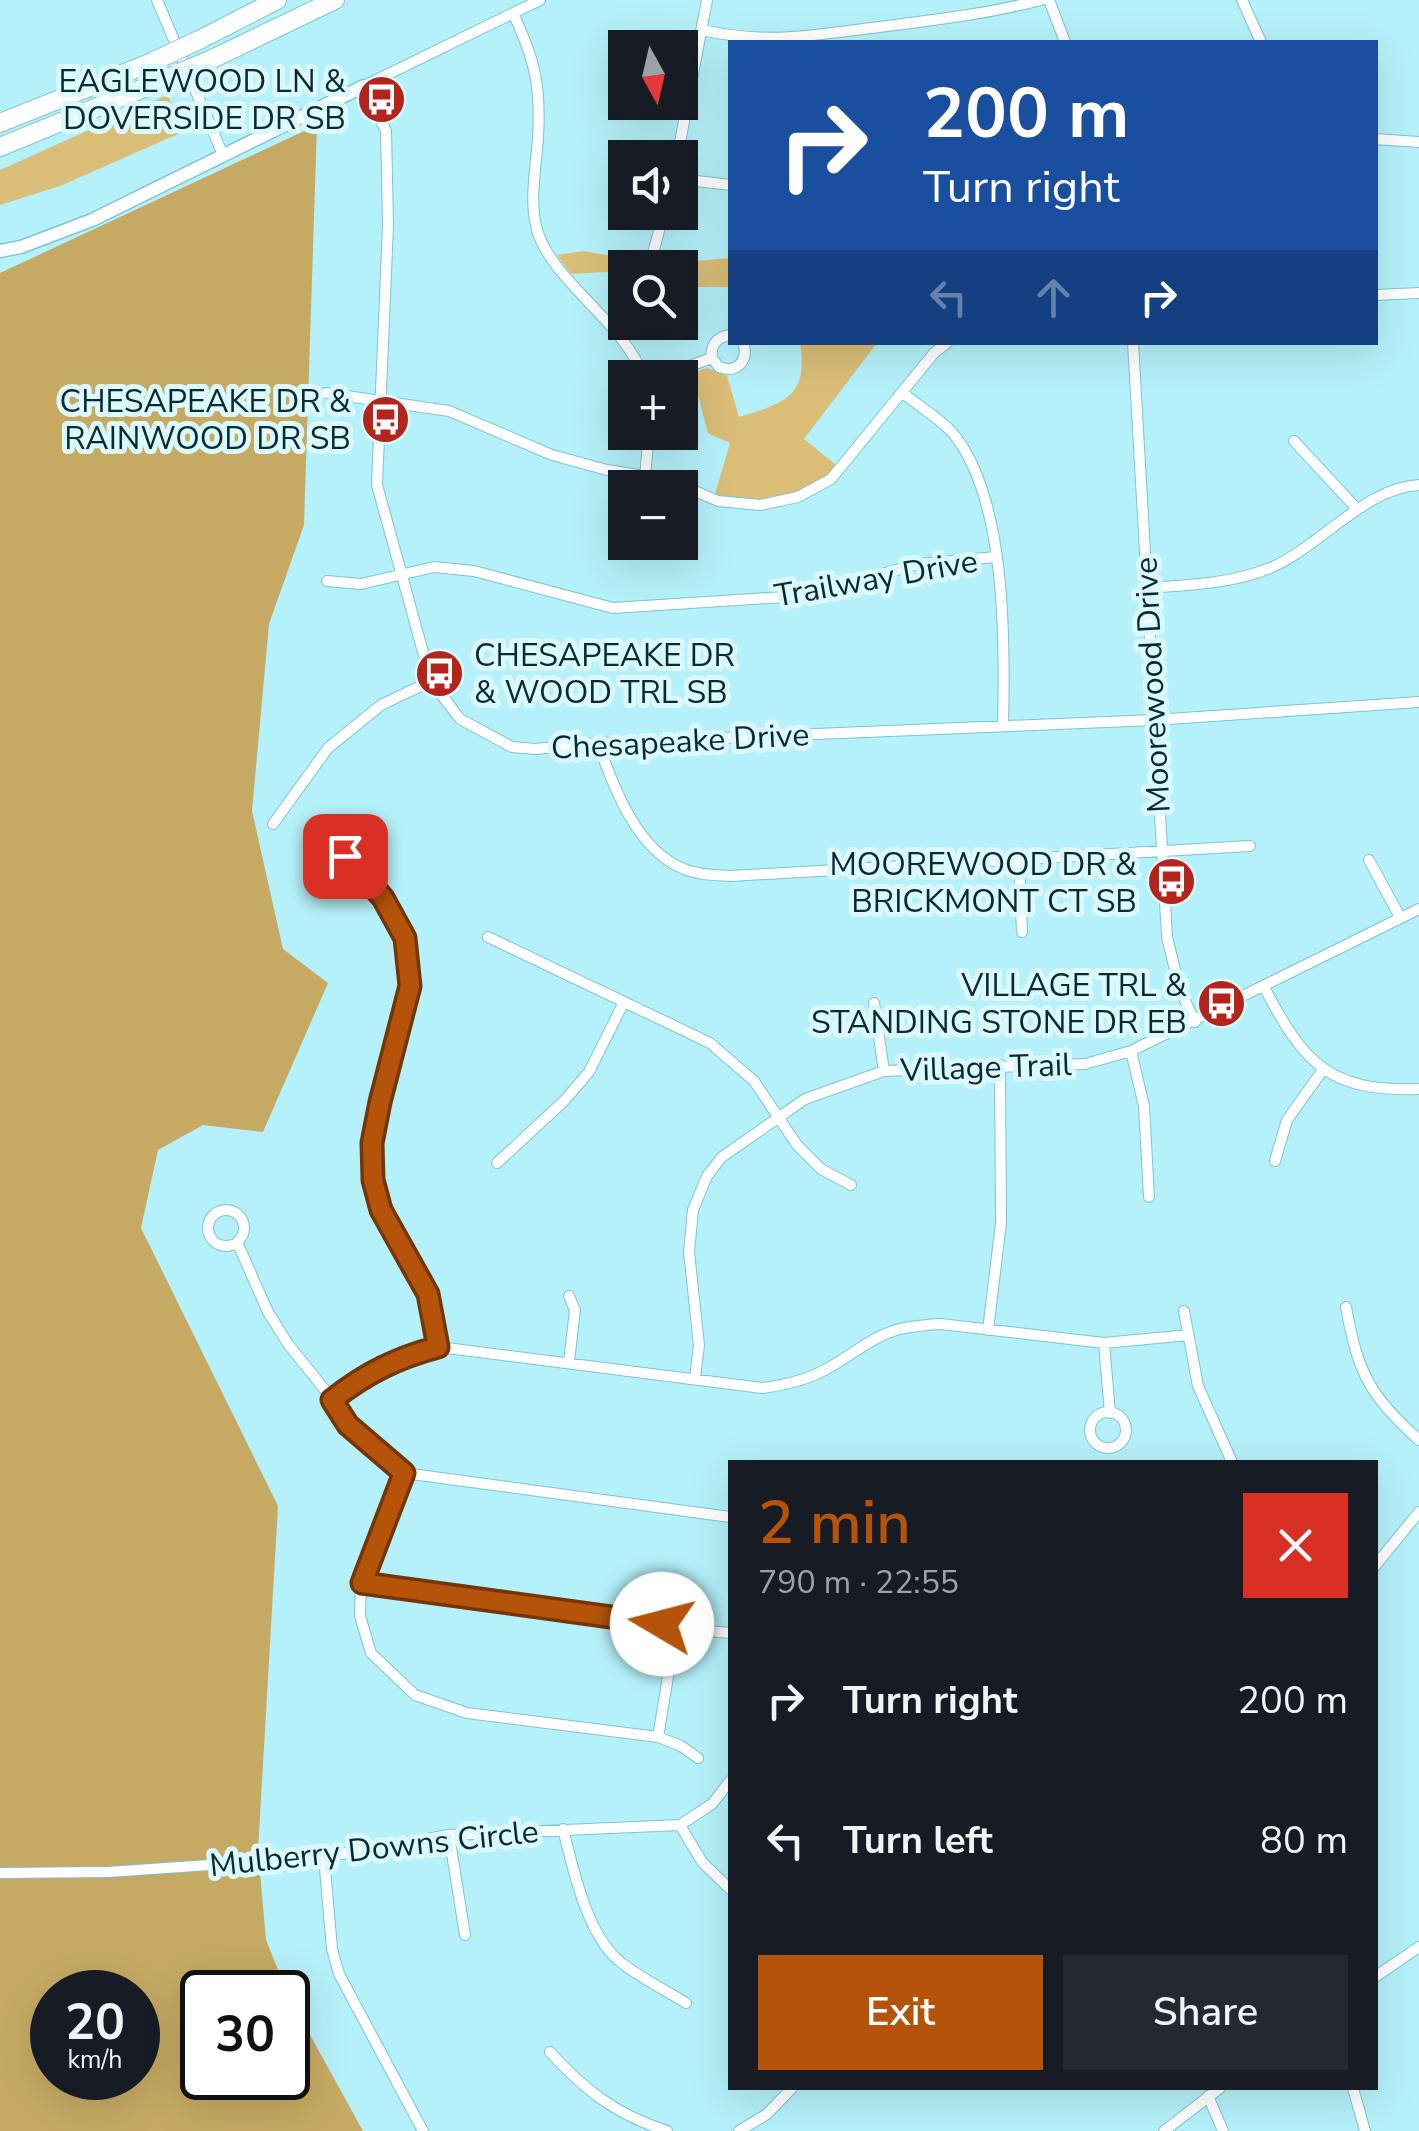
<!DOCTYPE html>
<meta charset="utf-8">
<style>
body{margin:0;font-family:"Nunito Sans",sans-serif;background:#242831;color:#f1f3f6;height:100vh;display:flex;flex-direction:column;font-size:38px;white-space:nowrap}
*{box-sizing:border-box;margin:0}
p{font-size:32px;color:#9ea1a6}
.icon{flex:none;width:55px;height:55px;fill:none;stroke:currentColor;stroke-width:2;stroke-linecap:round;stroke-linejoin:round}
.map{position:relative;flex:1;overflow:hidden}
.panel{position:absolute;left:728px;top:1460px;width:650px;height:630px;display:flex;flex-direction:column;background:#171b24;border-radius:0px;box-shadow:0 10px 40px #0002}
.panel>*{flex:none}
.guide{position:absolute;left:728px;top:40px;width:650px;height:305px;border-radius:0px;box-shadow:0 10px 40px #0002;background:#1a4fa0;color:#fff;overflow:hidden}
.needle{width:65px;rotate:172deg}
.buttons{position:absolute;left:608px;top:30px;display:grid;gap:20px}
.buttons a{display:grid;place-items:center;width:90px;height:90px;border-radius:0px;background:#171b24;box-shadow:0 10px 40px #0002;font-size:50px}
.speed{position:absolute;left:30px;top:1970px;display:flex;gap:20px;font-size:50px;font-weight:700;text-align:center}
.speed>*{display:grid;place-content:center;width:130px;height:130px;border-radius:50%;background:#171b24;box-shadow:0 10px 40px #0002;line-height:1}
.speed small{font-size:25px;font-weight:400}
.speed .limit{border:5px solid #111;border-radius:15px;background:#fff;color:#111}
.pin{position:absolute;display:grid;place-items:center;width:85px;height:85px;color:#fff;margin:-42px;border-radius:20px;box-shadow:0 5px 15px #0006}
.me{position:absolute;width:110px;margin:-55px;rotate:278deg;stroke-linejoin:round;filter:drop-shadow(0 0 8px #0008)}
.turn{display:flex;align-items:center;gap:35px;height:210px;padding:0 30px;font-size:45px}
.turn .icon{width:130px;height:130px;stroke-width:2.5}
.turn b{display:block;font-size:70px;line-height:85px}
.lanes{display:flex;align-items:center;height:95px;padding:0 30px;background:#0003;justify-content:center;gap:50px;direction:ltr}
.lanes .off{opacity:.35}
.round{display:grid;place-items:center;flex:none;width:105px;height:105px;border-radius:0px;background:#242831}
.summary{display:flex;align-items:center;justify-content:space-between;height:170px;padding:0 30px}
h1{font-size:60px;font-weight:600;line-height:75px;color:#b45309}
.action{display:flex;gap:20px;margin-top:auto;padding:20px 30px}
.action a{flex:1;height:115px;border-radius:0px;background:#b45309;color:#fff;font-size:40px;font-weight:600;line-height:115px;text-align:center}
.action a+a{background:#242831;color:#f1f3f6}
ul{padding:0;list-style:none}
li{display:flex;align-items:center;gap:30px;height:140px;padding:0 30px}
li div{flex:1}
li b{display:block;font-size:38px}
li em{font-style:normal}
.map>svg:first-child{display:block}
</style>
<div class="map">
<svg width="1419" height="2131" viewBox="0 0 1419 2131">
<rect width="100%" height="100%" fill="#b5f1fa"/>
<!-- green -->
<path fill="#dabd76" d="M167,95L187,130L60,186L0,205V170Z
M583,251L660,264L730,258V287H680V268H625V271L571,274L557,255Z
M800,343H877L804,439L836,465C809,504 756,503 715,494L730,443L708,433L692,373L707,368L727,376L739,417C784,403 809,397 800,343Z"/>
<!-- forest -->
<path fill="#c6aa63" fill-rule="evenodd" d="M317,125L304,525L269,624L252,811L283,949L328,983L263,1132L203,1125L158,1150L141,1228L278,1506L258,1850L266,1940L287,1992H202V2078H288V1995L363,2131H0V273ZM52,1992H138V2078H52Z"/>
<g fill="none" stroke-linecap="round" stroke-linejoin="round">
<defs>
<path id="minor" d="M157,0L223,155
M540,0L364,86L386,131L388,225L377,485L431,681L460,719L512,747L535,749L598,743L1154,720L1419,702
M1049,0L1065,42
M1242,0L1261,42
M513,13C535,60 541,86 538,138C536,167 529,201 537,230C553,283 624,321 644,378
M702,30C769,45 813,35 879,27C934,20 987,14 1041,0
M1375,139L1419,142
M677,158L707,0
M680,179L730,185
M652,257L664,212
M1375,295L1419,293
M730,335C717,337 710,345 712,358L719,367C738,374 749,360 743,342
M1133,342L1167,937L1180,990L1195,1022
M656,378L712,358
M902,392C917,405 937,417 951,431C1007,495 1005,644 1003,726
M326,393L449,411L552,455L607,470L669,480L718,501L760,505L798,497L831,479L934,353L948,342
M1294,441L1356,508
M645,477L649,432
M327,581L361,584L434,567L474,571L613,608L799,596L919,564L996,557
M1147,588C1189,585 1230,584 1270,568C1320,547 1364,488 1419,485
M598,743C613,786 637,851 684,869C698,875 715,875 730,876L1250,846
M273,824L328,748L381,705L431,681
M332 874a19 19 0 1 1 38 0a19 19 0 1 1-38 0Z
M1369,860L1400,917
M1019,861L1022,932
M369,882C463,988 359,1066 373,1178C379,1223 412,1254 428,1295C434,1311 436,1329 439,1347
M488,937L710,1043L754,1081L797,1145L821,1169L851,1185
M1264,987C1304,1063 1328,1092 1419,1089
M874,1003L884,1071
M1131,1051L1144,1106L1149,1197
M1275,1161L1287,1120L1322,1071
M497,1163L564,1101L589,1072L624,1002
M208 1228a18 18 0 1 1 36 0a18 18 0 1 1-36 0Z
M237,1242L268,1312L288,1344L329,1395L349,1425L404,1473
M569,1296L575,1310L569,1361
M1346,1307C1358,1373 1369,1395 1419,1440
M1184,1311L1198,1386L1232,1462
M988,1330L1001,1223L1000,1065
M1104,1343L1110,1413
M695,1378L699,1345L689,1252L693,1210L707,1176L722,1157L805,1099L884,1071L1085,1064L1131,1051L1419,909
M333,1400C365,1373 397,1358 439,1347L762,1388C786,1385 809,1380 830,1367C852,1355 869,1339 893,1331C908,1326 925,1325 941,1324L1104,1343L1189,1335
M1090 1430a18 18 0 1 1 36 0a18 18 0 1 1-36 0Z
M1375,1566L1419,1512
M361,1583L676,1628
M658,1737L676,1628L730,1633
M698,1758L681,1746L658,1737L467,1713L415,1695L371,1653L360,1616L361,1583L404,1473L730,1517
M680,1825L702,1862L730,1889
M563,1829C573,1868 586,1932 618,1960C638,1977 664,1989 686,2003
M449,1835L465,1935
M324,1857L332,1949L339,1974L423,2131
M0,1873L108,1872L324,1857L449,1835L680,1825L712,1804L730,1781
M1375,1977L1419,1947
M550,2052C586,2091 615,2114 667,2131
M1353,2088L1365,2131
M1208,2096L1223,2131
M739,2131L767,2114L792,2088
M1164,2131L1220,2088"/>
<path id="tertiary" d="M0,251L21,247L92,220L364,86"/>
<path id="motorway" d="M201,39L277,0
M212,59L335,0
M0,123L152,62
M0,147L161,81"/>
</defs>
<!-- minor casing -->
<use href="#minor" stroke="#7bc5d1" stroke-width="12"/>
<!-- tertiary casing -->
<use href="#tertiary" stroke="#7bc5d1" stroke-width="15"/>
<!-- motorway casing -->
<use href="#motorway" stroke="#7bc5d1" stroke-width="20"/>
<!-- minor -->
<use href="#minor" stroke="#fff" stroke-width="10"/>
<!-- tertiary -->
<use href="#tertiary" stroke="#fff" stroke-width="12"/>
<!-- motorway -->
<use href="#motorway" stroke="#fff" stroke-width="18"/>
<defs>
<path id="motorway-bridge" d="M152,62L201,39
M161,81L212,59"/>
</defs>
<!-- motorway-bridge casing -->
<use href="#motorway-bridge" stroke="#7bc5d1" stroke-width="20" stroke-linecap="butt"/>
<!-- motorway-bridge -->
<use href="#motorway-bridge" stroke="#fff" stroke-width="18"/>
</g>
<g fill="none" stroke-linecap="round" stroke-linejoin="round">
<defs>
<path id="route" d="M345,856H358L368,864L369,882L383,898L405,938L410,986L380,1102L372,1143L373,1180L381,1210L428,1294L438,1347C397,1358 366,1373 332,1400L348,1425L404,1473L362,1583L662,1624"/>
</defs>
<!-- route casing -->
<use href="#route" stroke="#753606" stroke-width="25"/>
<!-- route -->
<use href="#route" stroke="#b45309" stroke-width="18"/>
</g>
<!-- icons -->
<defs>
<symbol id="bus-disc" viewBox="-11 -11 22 22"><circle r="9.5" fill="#b3241d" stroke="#dbf8fd"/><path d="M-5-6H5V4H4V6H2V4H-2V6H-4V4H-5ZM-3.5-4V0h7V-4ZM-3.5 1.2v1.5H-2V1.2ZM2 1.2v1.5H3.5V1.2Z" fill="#fff"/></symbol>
</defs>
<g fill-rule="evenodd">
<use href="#bus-disc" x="354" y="72" width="55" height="55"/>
<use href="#bus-disc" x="358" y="392" width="55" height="55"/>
<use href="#bus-disc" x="412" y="646" width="55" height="55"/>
<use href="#bus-disc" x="1144" y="854" width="55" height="55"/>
<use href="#bus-disc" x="1194" y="976" width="55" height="55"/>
</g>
<g text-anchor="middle" stroke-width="10" stroke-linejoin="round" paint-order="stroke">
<!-- poi labels -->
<g font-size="32" fill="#092a2f" stroke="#dbf8fd" text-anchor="end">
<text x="346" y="92">EAGLEWOOD LN &amp;<tspan x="346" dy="37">DOVERSIDE DR SB</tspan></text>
<text x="351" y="412">CHESAPEAKE DR &amp;<tspan x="351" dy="37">RAINWOOD DR SB</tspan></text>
<text x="474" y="666" text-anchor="start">CHESAPEAKE DR<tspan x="474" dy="37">&amp; WOOD TRL SB</tspan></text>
<text x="1137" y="875">MOOREWOOD DR &amp;<tspan x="1137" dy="37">BRICKMONT CT SB</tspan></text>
<text x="1187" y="996">VILLAGE TRL &amp;<tspan x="1187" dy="37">STANDING STONE DR EB</tspan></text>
</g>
<!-- street labels -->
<g font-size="32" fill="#092a2f" stroke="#dbf8fd">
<text transform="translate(876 578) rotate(-10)" y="11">Trailway Drive</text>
<text transform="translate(1152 685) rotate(-93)" y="11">Moorewood Drive</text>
<text transform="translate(680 741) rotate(-3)" y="11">Chesapeake Drive</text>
<text transform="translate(986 1067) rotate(-2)" y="11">Village Trail</text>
<text transform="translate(374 1848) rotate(-6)" y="11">Mulberry Downs Circle</text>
</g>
</g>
</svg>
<div class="buttons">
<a><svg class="needle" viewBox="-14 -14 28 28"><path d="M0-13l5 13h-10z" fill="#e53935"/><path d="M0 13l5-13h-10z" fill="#9ea1a6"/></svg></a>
<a><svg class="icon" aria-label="sound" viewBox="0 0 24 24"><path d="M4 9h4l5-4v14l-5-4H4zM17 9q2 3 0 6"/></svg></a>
<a><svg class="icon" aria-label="search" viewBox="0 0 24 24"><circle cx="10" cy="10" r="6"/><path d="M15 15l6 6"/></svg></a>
<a>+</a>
<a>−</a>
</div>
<div class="speed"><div>20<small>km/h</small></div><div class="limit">30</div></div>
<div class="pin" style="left:345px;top:856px;background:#d93025"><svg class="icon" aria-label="arrive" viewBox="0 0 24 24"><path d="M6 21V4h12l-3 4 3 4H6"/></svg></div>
<svg class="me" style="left:662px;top:1624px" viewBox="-20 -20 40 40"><circle r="19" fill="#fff"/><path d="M0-13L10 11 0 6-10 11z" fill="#b45309"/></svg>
<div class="guide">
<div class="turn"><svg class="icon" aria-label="right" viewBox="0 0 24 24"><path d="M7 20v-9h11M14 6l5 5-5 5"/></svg><div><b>200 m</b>Turn right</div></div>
<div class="lanes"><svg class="icon off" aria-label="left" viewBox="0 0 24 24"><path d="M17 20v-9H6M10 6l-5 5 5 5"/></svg><svg class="icon off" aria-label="ahead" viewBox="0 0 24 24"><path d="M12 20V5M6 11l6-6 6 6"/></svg><svg class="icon" aria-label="right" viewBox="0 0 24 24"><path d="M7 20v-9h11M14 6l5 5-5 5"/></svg></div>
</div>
<section class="panel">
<div class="summary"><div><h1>2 min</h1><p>790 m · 22:55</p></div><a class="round" style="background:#d93025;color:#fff"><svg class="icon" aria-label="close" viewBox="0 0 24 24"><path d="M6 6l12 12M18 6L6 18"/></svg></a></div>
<ul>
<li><svg class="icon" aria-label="right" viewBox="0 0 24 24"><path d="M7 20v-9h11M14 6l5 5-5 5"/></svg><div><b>Turn right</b></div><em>200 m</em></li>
<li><svg class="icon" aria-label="left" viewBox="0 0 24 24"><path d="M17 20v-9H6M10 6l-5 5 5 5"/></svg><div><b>Turn left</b></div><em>80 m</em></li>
</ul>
<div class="action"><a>Exit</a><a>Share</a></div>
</section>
</div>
